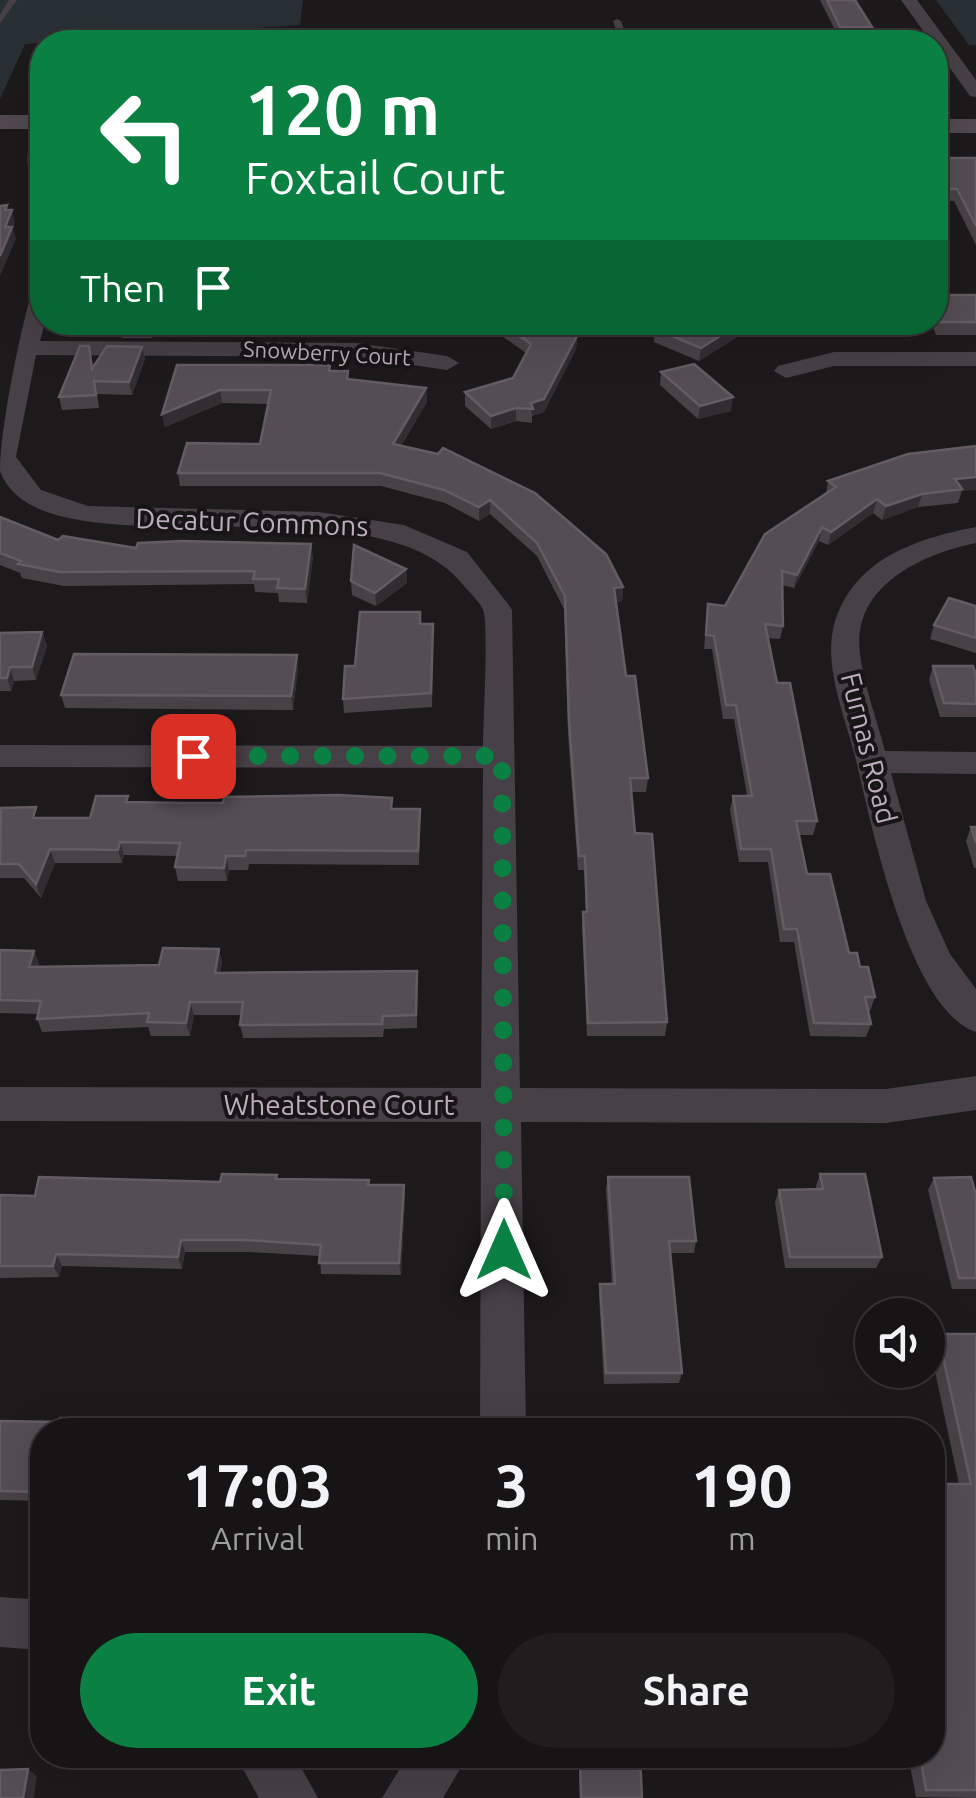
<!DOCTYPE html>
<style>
body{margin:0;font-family:Ubuntu,sans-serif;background:#1f1d1e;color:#f1f3f6;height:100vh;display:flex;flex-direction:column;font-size:38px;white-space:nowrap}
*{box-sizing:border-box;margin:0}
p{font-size:32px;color:#9e9ea0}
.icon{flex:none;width:55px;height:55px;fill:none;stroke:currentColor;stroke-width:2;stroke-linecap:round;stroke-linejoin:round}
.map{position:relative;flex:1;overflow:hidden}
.drawer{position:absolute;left:30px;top:1418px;width:915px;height:350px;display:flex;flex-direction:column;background:#161415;border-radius:40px;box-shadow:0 10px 40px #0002,0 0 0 2px #353334}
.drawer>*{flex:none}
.guide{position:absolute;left:30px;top:30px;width:918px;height:305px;border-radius:40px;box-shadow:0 10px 40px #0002,0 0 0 2px #353334;background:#0b8043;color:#fff;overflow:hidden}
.controls{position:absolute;left:855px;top:1298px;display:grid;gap:20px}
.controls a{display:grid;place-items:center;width:90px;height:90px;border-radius:50%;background:#161415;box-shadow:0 10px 40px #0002,0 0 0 2px #353334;font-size:50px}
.pin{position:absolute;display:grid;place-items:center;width:85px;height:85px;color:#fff;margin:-42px;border-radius:20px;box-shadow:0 5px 15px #0006}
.me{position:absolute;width:110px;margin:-55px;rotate:0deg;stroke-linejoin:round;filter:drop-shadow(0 0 8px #0008)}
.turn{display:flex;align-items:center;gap:35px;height:210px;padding:0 50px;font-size:45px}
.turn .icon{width:130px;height:130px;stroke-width:2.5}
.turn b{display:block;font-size:70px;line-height:85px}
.then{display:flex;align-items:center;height:95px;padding:0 50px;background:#0003;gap:20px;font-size:38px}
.eta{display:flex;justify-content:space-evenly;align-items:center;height:170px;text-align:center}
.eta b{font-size:60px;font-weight:700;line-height:70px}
.action{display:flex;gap:20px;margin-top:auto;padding:20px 50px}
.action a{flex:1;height:115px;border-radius:60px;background:#0b8043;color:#fff;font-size:40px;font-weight:700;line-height:115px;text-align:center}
.action a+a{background:#1f1d1e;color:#f1f3f6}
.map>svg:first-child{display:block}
</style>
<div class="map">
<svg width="976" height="1798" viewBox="0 0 976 1798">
<rect width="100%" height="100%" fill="#1d1a1c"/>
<!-- green -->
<path fill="#293035" d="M0,0H303L300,25L25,44L0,99Z
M936,0H976V45H969Z"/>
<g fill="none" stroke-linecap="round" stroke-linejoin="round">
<!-- service -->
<path fill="#474046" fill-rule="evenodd" d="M9,0H17L0,23V15Z
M617,19L621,21L626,35L635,42C620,42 617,34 613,21Z"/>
<!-- minor -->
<path fill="#474046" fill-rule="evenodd" d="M901,0H917L976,80V97L970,96Z
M42,134V184C22,175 23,143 42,134Z
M42,287L45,322L40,341L357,343L447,356L459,363L447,370L357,357L36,355L16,457L41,490L88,506L319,512L404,525L467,552L508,604L512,610L520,1088L886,1089L976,1076V1110L886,1123L521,1122L526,1430H480L481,1122L0,1121V1087L481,1088L483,768L0,767V745L483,746C483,723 489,625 483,610C480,602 470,593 464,586C374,469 41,583 0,471C0,429 19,337 31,294Z
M834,352H976V366H834L786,378L774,371L778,366Z
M976,527V543C922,554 851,586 860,654C864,686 877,720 885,751L976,752V774L891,773L926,901L950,954L976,989V1032C909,1010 871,823 856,760C846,719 823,667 834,625C853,559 915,539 976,527Z
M0,1597L42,1600V1650L0,1647Z
M235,1755H294L318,1798H259Z
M408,1755H468L443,1798H382Z"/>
<!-- secondary -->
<path fill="#524951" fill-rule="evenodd" d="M0,115H42V129H0Z
M935,119H976V133H935Z"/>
</g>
<!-- wall -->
<path fill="#484246" d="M820,0H855L872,27L870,38H839Z
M935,158H976V245L954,201H945L935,178Z
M935,295H976V335H936L931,322H935Z
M121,322H158L152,338H122L120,325Z
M168,322H232L231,325L168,324Z
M499,322H557L577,336L576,349L544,412L532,416V423L516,421L491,429L465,406V392L513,378L526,353L499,334Z
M666,322H761L699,361L654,342L655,329Z
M142,347L145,359L132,395L97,394L99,408L62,410L59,397L93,368Z
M177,365L331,371L349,379L426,388L427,402L401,446L438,454L623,587L622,601L616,602L626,676L648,778L646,792H631L635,833L667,1022L665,1036H587L582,926L583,912H586L584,870H578L568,734L564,609L537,556L490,514L479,521L445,503L381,486H180L178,473L260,444L269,404L222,403L165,427L162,414Z
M661,372L731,411L698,419L660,385Z
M976,446L958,503L918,507L882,520L873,513L828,545L819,541L794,588L782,585L783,626L780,639L767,638L777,683L817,821L813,835H799L807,874L849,953L860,967L875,997L870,1011H868L871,1024L866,1037L810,1036L794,942H780L768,862H739L730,810L733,796H747L734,719H723L712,649H704L708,604L725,606L826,494L828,481Z
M0,517L58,540L136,548L313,557L307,603L279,602L278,593L255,592L254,584L64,586L22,578L20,573L0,565Z
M406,569L407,583L376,606L352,595L351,581Z
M976,606V653L930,639L934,625Z
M42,632L47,646L36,680L14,681L11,691H0V633Z
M433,638L432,707L344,713L343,699L355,666Z
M933,666L976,675V717H940L929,680Z
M298,669L293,710L65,708L61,695Z
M130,802L420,809L419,865L249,864L248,870H229L227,881H178L175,867L177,856L124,855L122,863H55L41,898L24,878H0V810L40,818H90Z
M971,827H976V868H974L966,841Z
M219,949L222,962L220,973L417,971V1028L384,1029L383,1037L243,1038L240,1025L241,1015H194L190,1036H151L148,1027L42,1032L37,1019L38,1014L0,1013V950L34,951L39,964L38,967L159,965Z
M820,1174L882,1257L876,1268H785L775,1202L779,1190L816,1189V1186Z
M277,1175L278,1179L370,1185L405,1197L401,1275L321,1274L320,1256L248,1252H185L182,1269L62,1266L59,1277L0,1278V1195L35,1196L220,1182Z
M608,1177L696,1241L694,1253H670L682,1373L679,1383L604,1384L599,1295L600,1284H612L606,1189Z
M934,1178L976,1195V1289H952L928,1190Z
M938,1334H976V1798L916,1797L908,1755H932L959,1484L930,1348Z
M0,1421L272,1427L273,1430H42V1507L41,1505L42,1501L0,1500Z
M579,1755H640L642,1798H580Z"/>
<!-- shaded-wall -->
<path fill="#312d30" d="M7,205L10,216L12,210L15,222L13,228L16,239L0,276V256L5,227V210Z
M151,322H158L152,338L150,325Z
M742,322H761L699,361L701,348Z
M577,336L576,349L544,412L532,416L531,403Z
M142,347L145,359L132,395L129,382Z
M426,388L427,402L394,457L393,444Z
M220,390L222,403L165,427L162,414Z
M733,397L731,411L698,419L700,406Z
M516,408V421L491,429V416Z
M976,477V490L962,491V489L955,479Z
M922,494L918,507L882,520L886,506Z
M877,499L873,513L828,545L831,532Z
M490,500V514L479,521V507Z
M822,527L819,541L794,588L797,575Z
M311,544L313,557L307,603L305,589Z
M406,569L407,583L376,606L375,593Z
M623,587L622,601L613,602L614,588Z
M42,632L47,646L36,680L32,667Z
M297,655L298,669L293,710L291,696Z
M10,667L14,681L11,691L7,678Z
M120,842L124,855L122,863L118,850Z
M50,849L55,863L41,898L36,884Z
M226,856L229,870L227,881L224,868Z
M219,949L222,962L218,986L215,973Z
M34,951L39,964L34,980L29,967Z
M190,1002L194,1015L190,1036L186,1023Z
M404,1185L405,1197L401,1275L399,1263Z
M181,1240L185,1252L182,1269L178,1257Z
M56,1254L62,1266L59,1277L53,1266Z
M28,1769L37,1776L34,1798H23Z"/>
<!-- building -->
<path fill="#544d53" stroke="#655c63" stroke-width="2.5" d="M827,0H855L872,27H840Z
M935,158H976V226L957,189H948Z
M7,205L5,210H12L5,227H12L0,256V206Z
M935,295H976V322H940L935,311Z
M121,322H151L150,325H120Z
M500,322H557L577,336L544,399L531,403L533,409L516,408L491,416L465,392L513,378L531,344Z
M666,322H742L701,348L655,329Z
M80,346H89L92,369L107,346L142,347L129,382L94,381L96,395L59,397Z
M694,364L733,397L700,406L661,372Z
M177,365H330L329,371H348L347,379L426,388L393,444L438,454L443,448L535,493L606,554L623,587L614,588L626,676H635L648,778H630L635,833L652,834L667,1022L588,1023L583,912H587L585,856H579L569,720L565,596L537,543L490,500L479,507L444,490L380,473H178L187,443L260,444L271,390H220L162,414Z
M976,446V477L955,479L962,489L922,494L886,506L877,499L831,532L822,527L797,575L782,571L783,626L765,624L777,683H790L817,821H796L807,874H830L849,953H857L860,967H868L875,997H865L871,1024L814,1023L797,929H784L771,849H741L733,796H752L736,705H726L714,636L706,635L708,604L725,606L765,534L836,487L828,481L908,454Z
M0,517L58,540L63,536L136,548L138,543L181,541L311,544L305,589L277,588L279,579H253L255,571L60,572L18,564L21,561L0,553Z
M354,545L406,569L375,593L351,581Z
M949,598L976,606V638L934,625Z
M360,612H420V624H433L431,693L343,699L345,666H355Z
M42,632L32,667H10L7,678H0V633Z
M74,654L297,655L291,696L61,695Z
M933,666H973L976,675V704L944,703Z
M338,795L392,798L391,809H420L418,851L246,850L245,856H226L224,868L175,867L180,843L120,842L118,850L50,849L36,884L19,864H0L1,808L36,807L33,818H90L96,796H128L126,802L189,803H223L224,797Z
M971,827H976V843Z
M163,948L219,949L215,973L417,971L416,1015L383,1016L382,1024L240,1025L243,1002H190L186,1023L147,1022L149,1013L37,1019L41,1001L0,1000V950L34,951L29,967L159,965Z
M222,1174L277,1175L276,1179L369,1180L368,1185H404L399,1263H319L321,1245L245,1240H181L178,1257L56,1254L53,1266H0V1195L35,1196L39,1177L220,1182Z
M820,1174H865L882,1257H790L779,1190L823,1189Z
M608,1177H689L696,1241H669L682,1373H606L600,1284H615Z
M971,1177L976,1195V1278H959L934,1178Z
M938,1334H976V1790H926L920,1755H932V1484H971Z
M60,1418L157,1420L156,1426L272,1427L271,1430H42V1492L0,1491V1421L59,1422Z
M610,1424L682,1425V1430H610Z
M580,1755H640L642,1798H581Z
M28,1769L23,1798H0V1770Z"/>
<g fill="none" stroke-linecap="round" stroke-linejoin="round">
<!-- route -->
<path stroke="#0b8043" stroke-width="18" stroke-dasharray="0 32.4" d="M193,756H502L504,1250"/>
</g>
<g text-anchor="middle" stroke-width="8" stroke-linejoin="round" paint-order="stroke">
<!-- far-street labels -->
<g font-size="22" fill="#bdacbd" stroke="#181517">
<text transform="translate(327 353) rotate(3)" y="8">Snowberry Court</text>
</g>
<!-- street labels -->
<g font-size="28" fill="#bdacbd" stroke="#181517">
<text transform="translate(252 522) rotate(2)" y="10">Decatur Commons</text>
<text transform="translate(869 748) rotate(76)" y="10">Furnas Road</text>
<text x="339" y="1115">Wheatstone Court</text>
</g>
</g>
</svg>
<div class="controls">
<a><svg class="icon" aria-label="sound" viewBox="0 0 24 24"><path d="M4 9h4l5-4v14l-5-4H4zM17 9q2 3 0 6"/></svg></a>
</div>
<div class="pin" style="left:193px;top:756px;background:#d93025"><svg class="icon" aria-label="arrive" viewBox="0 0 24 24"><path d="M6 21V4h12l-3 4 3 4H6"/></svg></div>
<svg class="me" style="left:504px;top:1250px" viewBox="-20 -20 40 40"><path d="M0-17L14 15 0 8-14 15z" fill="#0b8043" stroke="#fff" stroke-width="4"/></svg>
<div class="guide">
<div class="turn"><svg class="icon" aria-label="left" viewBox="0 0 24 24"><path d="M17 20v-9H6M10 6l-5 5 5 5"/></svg><div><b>120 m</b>Foxtail Court</div></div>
<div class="then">Then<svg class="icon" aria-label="arrive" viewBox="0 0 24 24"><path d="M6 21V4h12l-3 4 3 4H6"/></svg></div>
</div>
<section class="drawer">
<div class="eta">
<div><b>17:03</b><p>Arrival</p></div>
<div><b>3</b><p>min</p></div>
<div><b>190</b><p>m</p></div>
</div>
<div class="action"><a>Exit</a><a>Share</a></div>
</section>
</div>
